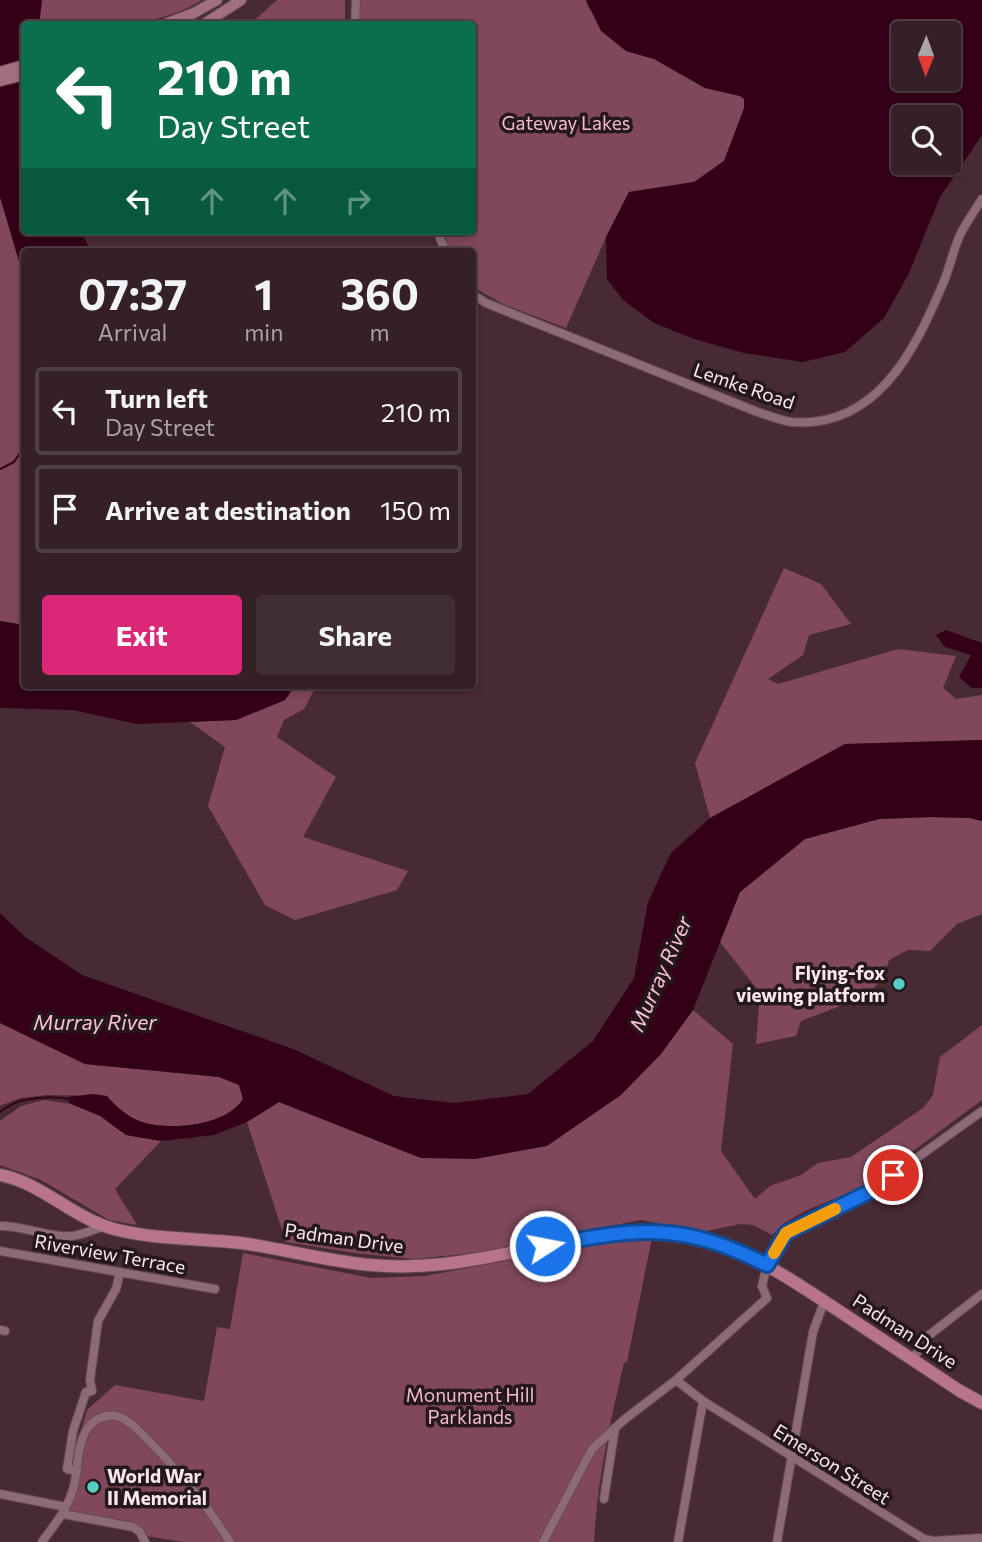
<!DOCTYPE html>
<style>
body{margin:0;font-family:Commissioner,sans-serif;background:#412d34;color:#f1f3f6;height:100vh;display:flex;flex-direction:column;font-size:26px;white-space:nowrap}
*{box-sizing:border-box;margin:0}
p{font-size:23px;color:#aaa3a8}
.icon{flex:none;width:38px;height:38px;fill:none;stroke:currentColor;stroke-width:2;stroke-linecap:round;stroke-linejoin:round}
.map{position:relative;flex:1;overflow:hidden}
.details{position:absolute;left:21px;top:248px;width:455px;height:441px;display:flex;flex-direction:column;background:#362028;border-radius:7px;box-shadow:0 4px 10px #0003,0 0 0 2px #503e45}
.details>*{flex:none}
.banner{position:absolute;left:21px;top:21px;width:455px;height:214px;border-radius:7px;box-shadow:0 4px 10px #0003,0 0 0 2px #503e45;background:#0b6e4f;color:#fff;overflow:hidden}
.needle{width:46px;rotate:181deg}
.fabs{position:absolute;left:891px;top:21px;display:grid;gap:14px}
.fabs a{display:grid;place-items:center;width:70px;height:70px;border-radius:7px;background:#362028;box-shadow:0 4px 10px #0003,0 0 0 2px #503e45;font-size:35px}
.pin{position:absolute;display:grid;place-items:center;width:60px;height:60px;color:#fff;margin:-30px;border:4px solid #fff;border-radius:50%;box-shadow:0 2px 7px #0007}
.me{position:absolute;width:77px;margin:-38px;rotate:79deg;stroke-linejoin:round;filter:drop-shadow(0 0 5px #0008)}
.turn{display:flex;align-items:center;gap:24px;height:147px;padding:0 21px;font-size:32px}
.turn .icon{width:91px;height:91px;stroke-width:2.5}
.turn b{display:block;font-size:49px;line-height:60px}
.lanes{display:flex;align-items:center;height:66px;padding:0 21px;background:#0003;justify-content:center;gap:35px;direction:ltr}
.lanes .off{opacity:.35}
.eta{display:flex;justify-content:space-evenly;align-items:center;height:119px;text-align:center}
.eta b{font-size:42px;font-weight:700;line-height:49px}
.action{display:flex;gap:14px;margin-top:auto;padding:14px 21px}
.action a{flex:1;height:80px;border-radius:7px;background:#db2777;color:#fff;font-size:28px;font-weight:700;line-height:80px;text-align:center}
.action a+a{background:#412d34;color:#f1f3f6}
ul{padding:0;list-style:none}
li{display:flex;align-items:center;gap:21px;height:88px;margin:0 14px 10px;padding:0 7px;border:4px solid #503e45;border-radius:7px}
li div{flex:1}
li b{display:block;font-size:26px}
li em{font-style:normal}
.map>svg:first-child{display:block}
</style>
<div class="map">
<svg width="982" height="1542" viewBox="0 0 982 1542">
<rect width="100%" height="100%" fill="#482a35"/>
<!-- green -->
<path fill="#81485c" d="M42,0H202C153,31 94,24 39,24Z
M277,0H345V19L343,24H250Z
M360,0H586L588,7L626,51L654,59L705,88L740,96L744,99L745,108L724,161L695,182L629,192L606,237L566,328L503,304L473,287L472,252H451L443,231H472V24H359Z
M0,197L24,278V625L0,621Z
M784,568L821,584L851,624L809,635L803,655L768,679L778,684L898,649L956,656L943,688L956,699L982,695V740L845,744L710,818L695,763Z
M295,686H334L314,690L304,709L284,720L277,737L336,777L303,837L408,871L397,890L295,920L265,905L208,806L225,747L190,722L236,720L285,700Z
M931,817L970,818L982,821V914L957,924L930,951L908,950L889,960L882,981L859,999L801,1021L796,1036L756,1044L760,993L720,942L740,892L805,839L879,819Z
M693,1010L733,1044L721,1151L755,1199L770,1186L801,1175L818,1163L851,1157L923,1108L933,1095L940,1057L982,1025V1100L867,1185L805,1211L784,1223L772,1235L753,1225L740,1224L702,1232L641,1220L474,1253L413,1259L355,1253L286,1242L247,1122L279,1102L421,1158L661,1054Z
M0,1023L85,1064L220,1077L239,1085L243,1099C226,1126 169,1131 142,1122C128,1117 116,1107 107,1096L47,1095L20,1098L0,1106Z
M44,1100L71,1104L100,1115L126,1135L161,1141L115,1189L137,1225L109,1220L41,1180L0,1165V1121L21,1106Z
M652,1238L627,1362L624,1363C610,1422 597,1481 594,1542H183L147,1536L141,1530L64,1513L76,1487L80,1435L87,1410L115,1385L204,1401L217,1327L230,1329L243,1253L371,1278L425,1276L594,1244Z"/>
<!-- water -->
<path fill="#330018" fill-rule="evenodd" d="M0,0H42L39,24H24V231H81L91,252H24V278L0,197Z
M586,0H982V135L940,197L909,273L884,318L845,352L803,362L744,353L694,339L654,323L623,300L607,279L606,237L629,192L694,182L724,161L744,108V99L740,96L705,88L654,59L626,51L601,31ZM903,33H948V79H903ZM948,117V163H903V117Z
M0,621L24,625V686H295L285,700L236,720L137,724L73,710L0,708Z
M946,630L982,643V688H972L959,677L971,655L945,647L936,635Z
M982,740V821L970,818L931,817L879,819L805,839L740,892L693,1010L661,1054L621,1095L547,1146L475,1159L421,1158L279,1102L247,1122L214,1135L161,1141L126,1135L100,1116L71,1104L68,1101V1097L93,1094L107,1096C116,1107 128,1117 142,1122C169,1131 227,1126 243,1099L239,1085L219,1077L85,1064L0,1023V913L25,937L82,975L293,1049L394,1096L454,1103L528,1094L593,1041L634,978L648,902L671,853L710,818L845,744Z"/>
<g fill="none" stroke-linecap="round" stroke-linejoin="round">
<!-- stream -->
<path stroke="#330018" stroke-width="2" d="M0,469L14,462L24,447
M0,1112C19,1096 46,1096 70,1099"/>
<defs>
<path id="street" d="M355,24L356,0
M437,231L446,252
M472,294L486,303L755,411C766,415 779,420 791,422C876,429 914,352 942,286C950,269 953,248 962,231C968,220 975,210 982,199
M0,1226C21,1226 40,1234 61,1236C76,1238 90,1231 104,1226
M0,1251L215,1289
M0,1330L5,1331
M912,1360L928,1336L982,1294
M676,1380L703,1401L924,1539L933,1541L982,1538
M77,1471L67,1469L73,1431L86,1392L92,1391L90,1380L98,1321L116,1289L120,1272
M0,1494L61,1506L65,1510
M604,1499L615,1428
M63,1514L133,1527L140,1532L145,1542
M42,1542C55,1524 68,1509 74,1486C78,1468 77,1445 87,1429C94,1418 108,1413 120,1417C132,1422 141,1433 149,1441C182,1475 205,1502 230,1542
M543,1542L592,1449L625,1419L676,1380L767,1298L762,1286L767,1265L787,1233L871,1191L982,1111
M678,1542L703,1401
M777,1542L813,1332L824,1302"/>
<path id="secondary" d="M165,24L194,13L217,0
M204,24L241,0
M0,72L24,65
M0,81L24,75"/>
<path id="primary" d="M0,1175C42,1183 73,1218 114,1229C155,1240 199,1238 241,1243C284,1249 327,1261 371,1265C453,1273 532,1245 612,1233C705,1219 771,1266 845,1315C883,1340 922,1366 960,1391L982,1403"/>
</defs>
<!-- street casing -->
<use href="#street" stroke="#634952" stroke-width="10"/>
<!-- secondary casing -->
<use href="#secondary" stroke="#634952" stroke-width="12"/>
<!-- primary casing -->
<use href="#primary" stroke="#634952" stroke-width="14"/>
<!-- street -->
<use href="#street" stroke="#8d6a75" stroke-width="8"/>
<!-- secondary -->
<use href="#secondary" stroke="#a26f80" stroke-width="10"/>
<!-- primary -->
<use href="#primary" stroke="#b7748b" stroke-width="12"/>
</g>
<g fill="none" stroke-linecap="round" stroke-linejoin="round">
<defs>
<path id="route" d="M545,1246C637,1228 681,1221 767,1265L786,1233L871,1191L893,1175"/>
</defs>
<!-- route casing -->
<use href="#route" stroke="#114b97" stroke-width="18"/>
<!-- route -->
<use href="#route" stroke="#1a73e8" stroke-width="12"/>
<!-- slow -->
<path stroke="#f59e0b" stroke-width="12" d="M774,1253L786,1233L835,1209"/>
</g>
<!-- markers -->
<g fill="#55cec5" stroke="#25181c" stroke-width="2.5">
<circle cx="899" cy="984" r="7"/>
<circle cx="93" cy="1487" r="7"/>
</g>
<g text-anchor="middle" stroke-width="7" stroke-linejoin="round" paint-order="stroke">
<!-- park labels -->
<g font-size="19" fill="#f4bbcd" stroke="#25181c">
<text x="566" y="130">Gateway Lakes</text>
<text x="470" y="1402">Monument Hill<tspan x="470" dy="22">Parklands</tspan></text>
</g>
<!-- street labels -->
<g font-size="19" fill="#fce7ed" stroke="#25181c">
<text transform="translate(744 386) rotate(19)" y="7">Lemke Road</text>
<text transform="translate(344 1238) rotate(8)" y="7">Padman Drive</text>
<text transform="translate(110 1254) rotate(10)" y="7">Riverview Terrace</text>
<text transform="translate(905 1331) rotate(33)" y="7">Padman Drive</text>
<text transform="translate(832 1464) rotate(32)" y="7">Emerson Street</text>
</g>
<!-- poi labels -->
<g font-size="19" font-weight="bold" fill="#fce7ed" stroke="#25181c" text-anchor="end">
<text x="885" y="980">Flying-fox<tspan x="885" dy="22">viewing platform</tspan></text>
<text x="107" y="1483" text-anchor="start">World War<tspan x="107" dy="22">II Memorial</tspan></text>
</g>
<!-- water labels -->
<g font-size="21" font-style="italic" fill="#fbc1d3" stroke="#25181c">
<text transform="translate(661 974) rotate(-66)" y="7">Murray River</text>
<text x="95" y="1030">Murray River</text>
</g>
</g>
</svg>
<div class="fabs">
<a><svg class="needle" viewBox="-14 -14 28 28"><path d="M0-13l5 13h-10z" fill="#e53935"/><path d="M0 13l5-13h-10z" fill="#aaa3a8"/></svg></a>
<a><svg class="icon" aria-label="search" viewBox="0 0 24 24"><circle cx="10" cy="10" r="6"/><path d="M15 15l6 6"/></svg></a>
</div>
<div class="pin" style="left:893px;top:1175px;background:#d93025"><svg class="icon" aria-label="arrive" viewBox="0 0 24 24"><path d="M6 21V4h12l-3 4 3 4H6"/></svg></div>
<svg class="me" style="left:545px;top:1246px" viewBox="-20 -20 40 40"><circle r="17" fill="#1a73e8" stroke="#fff" stroke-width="3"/><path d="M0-11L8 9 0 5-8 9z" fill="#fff"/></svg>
<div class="banner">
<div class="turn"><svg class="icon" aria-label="left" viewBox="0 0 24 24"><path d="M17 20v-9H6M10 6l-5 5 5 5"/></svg><div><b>210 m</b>Day Street</div></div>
<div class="lanes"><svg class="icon" aria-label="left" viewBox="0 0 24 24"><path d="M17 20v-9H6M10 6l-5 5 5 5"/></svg><svg class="icon off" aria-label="ahead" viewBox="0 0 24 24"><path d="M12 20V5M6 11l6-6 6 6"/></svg><svg class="icon off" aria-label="ahead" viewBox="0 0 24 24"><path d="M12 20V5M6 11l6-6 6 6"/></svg><svg class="icon off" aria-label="right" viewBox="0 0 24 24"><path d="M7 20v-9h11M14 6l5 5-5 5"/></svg></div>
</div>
<section class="details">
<div class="eta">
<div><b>07:37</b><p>Arrival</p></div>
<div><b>1</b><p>min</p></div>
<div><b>360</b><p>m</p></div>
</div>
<ul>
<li><svg class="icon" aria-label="left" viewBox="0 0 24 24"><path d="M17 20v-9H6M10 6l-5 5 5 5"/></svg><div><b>Turn left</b><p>Day Street</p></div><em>210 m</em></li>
<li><svg class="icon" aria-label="arrive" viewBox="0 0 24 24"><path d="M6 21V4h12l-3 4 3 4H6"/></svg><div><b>Arrive at destination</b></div><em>150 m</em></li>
</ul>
<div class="action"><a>Exit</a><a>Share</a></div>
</section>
</div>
